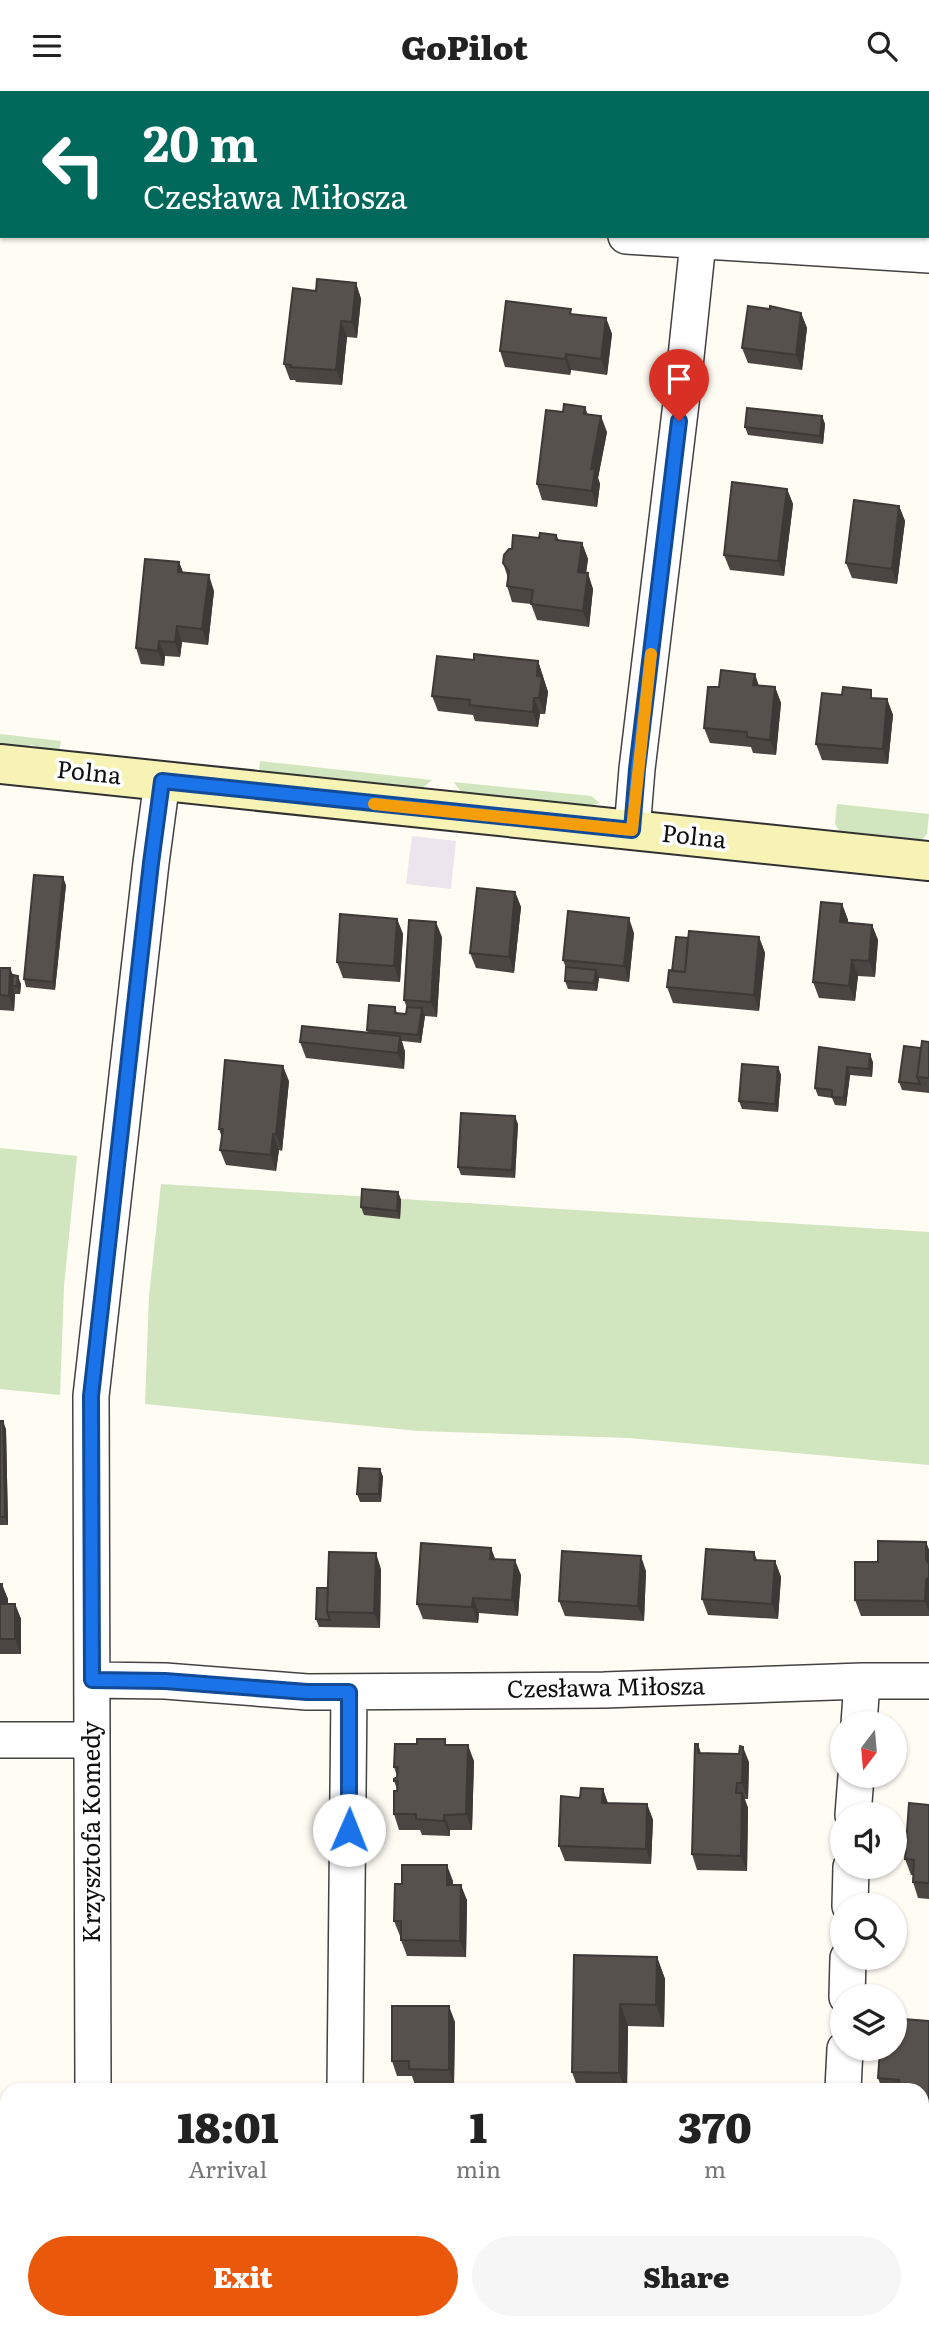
<!DOCTYPE html>
<meta charset="utf-8">
<style>
body{margin:0;font-family:Literata,serif;background:#f6f6f6;color:#222;height:100vh;display:flex;flex-direction:column;font-size:26px;white-space:nowrap}
*{box-sizing:border-box;margin:0}
p{font-size:23px;color:#767676}
.icon{flex:none;width:38px;height:38px;fill:none;stroke:currentColor;stroke-width:2;stroke-linecap:round;stroke-linejoin:round}
.map{position:relative;flex:1;overflow:hidden}
.details{position:absolute;left:0px;top:1992px;width:929px;height:247px;display:flex;flex-direction:column;background:#fff;border-radius:21px 21px 0 0;box-shadow:0 2px 5px #0004}
.details>*{flex:none}
.top-card{position:absolute;left:0px;top:0px;width:929px;height:147px;box-shadow:0 2px 5px #0004;background:#00695c;color:#fff;overflow:hidden}
.needle{width:46px;rotate:196deg}
.controls{position:absolute;left:830px;top:1620px;display:grid;gap:14px}
.controls a{display:grid;place-items:center;width:77px;height:77px;border-radius:50%;background:#fff;box-shadow:0 2px 5px #0004;font-size:35px}
.pin{position:absolute;display:grid;place-items:center;width:60px;height:60px;color:#fff;margin:-72px -30px;border-radius:50% 50% 50% 0;rotate:-45deg;box-shadow:0 0 7px #0007}
.pin .icon{rotate:45deg}
.me{position:absolute;width:77px;margin:-38px;rotate:1deg;stroke-linejoin:round;filter:drop-shadow(0 0 5px #0008)}
.turn{display:flex;align-items:center;gap:24px;height:147px;padding:0 28px;font-size:32px}
.turn .icon{width:91px;height:91px;stroke-width:2.5}
.turn b{display:block;font-size:49px;line-height:60px}
.eta{display:flex;justify-content:space-evenly;align-items:center;height:119px;text-align:center}
.eta b{font-size:42px;font-weight:800;line-height:49px}
.cta{display:flex;gap:14px;margin-top:auto;padding:14px 28px}
.cta a{flex:1;height:80px;border-radius:42px;background:#ea580c;color:#fff;font-size:28px;font-weight:800;line-height:80px;text-align:center}
.cta a+a{background:#f6f6f6;color:#222}
header{display:flex;justify-content:space-between;align-items:center;height:91px;padding:0 28px;background:#fff;font-size:32px;font-weight:800}
.map>svg:first-child{display:block}
</style>
<header><svg class="icon" aria-label="menu" viewBox="0 0 24 24"><path d="M4 6h16M4 12h16M4 18h16"/></svg>GoPilot<svg class="icon" aria-label="search" viewBox="0 0 24 24"><circle cx="10" cy="10" r="6"/><path d="M15 15l6 6"/></svg></header>
<div class="map">
<svg width="929" height="2238" viewBox="0 0 929 2238">
<rect width="100%" height="100%" fill="#fefcf3"/>
<!-- industrial -->
<path fill="#ece5ed" d="M412,745L456,750L451,798L406,793Z
M0,2052H7V2109H0Z
M922,2063H929V2134H922Z"/>
<!-- green -->
<path fill="#d1e5bf" d="M0,643L61,650L59,662L38,660L35,655L30,654L27,658L0,656Z
M260,670L432,689L420,699L259,682Z
M454,691L591,705L600,712L590,715L463,704Z
M837,713L929,723L927,743L920,751L841,743L835,733Z
M0,1057L77,1065L64,1195L60,1304L0,1298Z
M161,1093L929,1141V1374L629,1347L418,1340L145,1313L149,1205Z"/>
<g fill="none" stroke-linecap="round" stroke-linejoin="round">
<defs>
<path id="street" d="M413,2V0
M0,93H2
M626,145L929,164
M632,739L637,678L682,304L698,151
M92,1589L165,1590L307,1601L604,1599L862,1590H929
M859,1633L862,1590
M0,1649H92
M853,1724L856,1685
M850,1815L851,1776
M847,1906L848,1867
M93,1998L91,1305L151,772L162,690
M345,1998L349,1601
M843,1998L845,1958
M0,2136L7,2137
M365,2231V2233
M90,2238L91,2231"/>
<path id="secondary" d="M0,673L929,770"/>
</defs>
<!-- street casing -->
<use href="#street" stroke="#424242" stroke-width="38"/>
<!-- secondary casing -->
<use href="#secondary" stroke="#313131" stroke-width="42"/>
<!-- street -->
<use href="#street" stroke="#fff" stroke-width="35"/>
<!-- secondary -->
<use href="#secondary" stroke="#f7f3b5" stroke-width="38"/>
</g>
<!-- wall -->
<path fill="#4b4642" d="M0,0H26V1H20V2H2V15L0,14Z
M469,0H546V2H470Z
M356,192L361,208L357,247L347,246L342,294L296,291L295,289H290L284,273L316,200Z
M801,222L807,237L802,279L748,272L742,257Z
M572,223L606,227L612,243L607,284L571,279L570,284L505,276L500,260Z
M585,316L588,324L607,341L598,387L600,393L597,416L542,409L537,393L563,321Z
M822,325L825,333L823,353L748,344L745,336Z
M787,398L793,413L784,485L730,479L724,464Z
M899,415L905,430L897,493L852,487L846,472Z
M556,444L559,449L582,452L588,468L586,482L593,498L589,536L537,529L531,513L512,511L507,495L508,487L503,472L512,458L539,447Z
M179,471L183,482L214,500L208,554L182,551L180,566L165,565L164,575L141,573L136,557Z
M474,569L538,570L548,601L545,623H540L538,636L475,630L473,624L438,620L432,605Z
M759,594L775,596L781,612L776,664L753,662L751,656L710,652L704,637L719,596Z
M874,607L887,608L893,624L888,673L822,669L816,653Z
M66,794L55,899L26,896L24,888Z
M515,801L521,816L514,882L476,877L470,862Z
M842,813L848,829V832L872,834L878,849L875,886L858,885L855,910L819,907L813,891Z
M397,828L403,843L400,891L343,887L337,871Z
M634,842L629,891L599,887L597,900L568,898L565,890L566,877L563,869Z
M442,846L437,926L425,925L421,952L402,950L405,961L404,978L306,967L300,951L368,942L367,939L395,916L397,922L406,923L407,917L404,909Z
M759,846L765,862L759,920L673,912L667,896L672,880L688,847Z
M0,877H10L13,884L21,893L20,903H15L14,920L0,919Z
M929,951V1002L902,999L899,991L921,957Z
M819,956L873,971L872,986L850,984L846,1015L835,1014L832,1007L818,1005L815,997Z
M778,976L781,984L778,1021L742,1018L739,1010Z
M289,990L282,1060L279,1059L276,1080L226,1074L220,1059L222,1047L219,1038Z
M518,1033L515,1087L461,1084L458,1076Z
M398,1101L401,1109L400,1128L364,1124L361,1116Z
M0,1330L6,1338L8,1434H0Z
M380,1378L383,1386L381,1411H360L357,1403Z
M926,1451L929,1459V1525H861L855,1509L878,1471Z
M491,1457L495,1468L521,1484L518,1525L479,1522L478,1532L423,1528L417,1513Z
M754,1461L757,1469L775,1470L781,1486L778,1528L708,1524L702,1508Z
M381,1478L380,1537L319,1536L316,1528L328,1497Z
M646,1480L644,1530L565,1525L559,1510Z
M0,1493L8,1508V1513H15L21,1528V1563H0Z
M698,1653L701,1662L749,1671L748,1708H745L748,1717L747,1780L697,1779L692,1763Z
M447,1654L474,1670L472,1739H450V1745L422,1744L420,1739H399L394,1723L397,1698L394,1690L397,1685L394,1676Z
M603,1698L608,1712L647,1713L653,1729L651,1773L565,1770L559,1755L580,1707Z
M929,1714V1808L918,1807L913,1791V1784H911L905,1768Z
M453,1790V1794L467,1809L466,1866L407,1865L401,1849V1845H400L394,1830Z
M574,1864L657,1866L665,1888L664,1936L628,1935L627,1998H578L572,1981Z
M929,1930V2027L922,2026V1998H882L878,1987L901,1944Z
M455,1931L454,1994H415L412,1985H397L392,1970Z
M590,2231H673V2234L590,2233Z"/>
<!-- shaded-wall -->
<path fill="#3d3936" d="M356,192L361,208L357,247L352,231Z
M801,222L807,237L802,279L796,264Z
M606,227L612,243L607,284L601,268Z
M341,230L347,246L342,294L336,279Z
M566,263L571,279L570,284L565,268Z
M601,325L607,341L598,387L600,393L597,416L592,400L591,378Z
M822,325L825,333L823,353L820,345Z
M787,398L793,413L784,485L778,470Z
M899,415L905,430L897,493L892,478Z
M582,452L588,468L584,496L578,481Z
M179,471L185,486L178,481Z
M588,482L593,498L589,536L583,520Z
M209,484L214,500L208,554L202,538Z
M177,535L182,551L180,566L175,551Z
M159,550L165,565L164,575L158,560Z
M538,570L548,601L545,623L539,607L537,585Z
M755,583L760,598L753,594Z
M775,596L781,612L776,664L770,649Z
M534,607L540,623L538,636L533,621Z
M887,608L893,624L888,673L883,658Z
M63,786L66,794L55,899L53,891Z
M515,801L521,816L514,882L509,866Z
M842,813L848,829L846,846L840,831Z
M629,827L634,842L629,891L624,875Z
M397,828L403,843L400,891L394,875Z
M436,831L442,846L437,926L431,911Z
M872,834L878,849L875,886L869,870Z
M759,846L765,862L759,920L754,904Z
M852,869L858,885L855,910L849,895Z
M10,877L15,892L12,895L15,903L14,920L9,905Z
M596,879L599,887L597,900L594,892Z
M18,885L21,893L20,903L17,895Z
M422,917L425,925L421,952L418,944Z
M400,945L405,961L404,978L398,962Z
M870,963L873,971L872,986L869,978Z
M283,975L289,990L282,1060L276,1044Z
M778,976L781,984L778,1021L775,1013Z
M847,976L850,984L846,1015L844,1007Z
M515,1025L518,1033L515,1087L512,1079Z
M273,1043L279,1059L276,1080L271,1064Z
M398,1101L401,1109L400,1128L397,1120Z
M3,1330L6,1338L8,1434L5,1426Z
M380,1378L383,1386L381,1411L379,1403Z
M926,1451L929,1459V1477L926,1469Z
M491,1457L497,1473L490,1468Z
M376,1462L381,1478L380,1537L374,1522Z
M641,1465L646,1480L644,1530L638,1515Z
M515,1469L521,1484L518,1525L512,1509Z
M775,1470L781,1486L778,1528L772,1513Z
M929,1486V1520L925,1510L926,1489Z
M2,1493L8,1508V1528L2,1513Z
M473,1507L479,1522L478,1532L472,1516Z
M15,1513L21,1528V1563L15,1548Z
M468,1654L474,1670L472,1739L466,1723Z
M743,1656L749,1671L748,1708L742,1692Z
M603,1698L608,1714L602,1712Z
M742,1702L748,1717L747,1780L741,1765Z
M647,1713L653,1729L651,1773L646,1758Z
M444,1724L450,1739V1745L444,1730Z
M447,1774L453,1790V1809L447,1794Z
M461,1794L467,1809L466,1866L460,1850Z
M657,1866L665,1888L664,1936L656,1914Z
M620,1913L628,1935L627,1998H625L619,1982Z
M449,1915L455,1931L454,1994L449,1979Z
M466,2231H471V2238H466Z"/>
<!-- building -->
<path fill="#57514d" stroke="#3d3936" stroke-width="2" d="M76,0H148L147,2H76Z
M222,0H283V2H222Z
M521,0H543V2H521Z
M317,188L356,192L352,231L341,230L336,279L290,276L291,274L284,273L293,197L316,200Z
M506,210L571,218L570,223L606,227L601,268L566,263L565,268L500,260Z
M748,215L770,218V215L801,222L796,264L742,257Z
M564,313L585,316L584,323L601,325L591,378H595L592,400L537,393L546,319L563,321Z
M747,317L822,325L820,345L745,336Z
M732,391L787,398L778,470L724,464Z
M854,409L899,415L892,478L846,472Z
M540,442L556,444V449L582,452L578,481L588,482L583,520L531,513L533,499L507,495L509,480L503,472L504,464L509,458H512L513,444L539,447Z
M145,468L179,471L178,481L209,484L202,538L177,535L175,551L159,550L158,560L136,557Z
M474,563L538,570L537,585H542L539,607H534L533,621L469,614L470,609L432,605L437,565L474,569Z
M721,579L755,583L753,594L775,596L770,649L747,646V641L704,637L708,596H719Z
M843,596L871,599V607L887,608L883,658L816,653L822,602L842,604Z
M34,784L63,786L53,891L24,888Z
M477,797L515,801L509,866L470,862Z
M821,811L842,813L840,831L872,834L869,870L852,869L849,895L813,891Z
M568,820L629,827L624,875L563,869Z
M340,823L397,828L394,875L337,871Z
M409,829L436,831L431,911L404,909Z
M689,840L759,846L754,904L667,896L669,879L685,881Z
M676,846L688,847L685,881L672,880Z
M566,876L596,879L594,892L565,890Z
M0,877H10L9,905L0,904Z
M13,884L18,885L17,895H12Z
M369,914L395,916V922L406,923L407,916L422,917L418,944L367,939Z
M302,935L400,945L398,962L300,951Z
M922,950L929,951V987L917,986Z
M904,955L921,957L917,986L920,993L899,991Z
M819,956L870,963L869,978L847,976L844,1007L832,1006V999L815,997Z
M225,969L283,975L276,1044L273,1043L271,1064L220,1059L223,1038H219Z
M742,973L778,976L775,1013L739,1010Z
M461,1022L515,1025L512,1079L458,1076Z
M362,1098L398,1101L397,1120L361,1116Z
M0,1330H3L5,1426H0Z
M359,1377L380,1378L379,1403H357Z
M878,1450L926,1451V1469L929,1473V1486L926,1489L925,1510L855,1509V1471H878Z
M421,1452L491,1457L490,1468L515,1469L512,1509L473,1507L472,1516L417,1513Z
M706,1458L754,1461V1469L775,1470L772,1513L702,1508Z
M562,1460L641,1465L638,1515L559,1510Z
M329,1461L376,1462L374,1522L327,1521Z
M0,1493H2V1513H15V1548H0Z
M317,1497H328L327,1521L330,1529L316,1528Z
M417,1648H445V1654H468L466,1723L444,1724V1730L416,1728V1723H394V1700H397L398,1690H394V1688L397,1686L398,1676H394L395,1653H417Z
M695,1653H698V1662L739,1663L740,1655L743,1656L742,1692H737L736,1702H742L741,1765L692,1763Z
M581,1697L603,1698L602,1712L647,1713L646,1758L559,1755L561,1705L580,1707Z
M909,1712L929,1714V1792L913,1791L914,1769L905,1768Z
M402,1774H447V1794H461L460,1850L401,1849V1830H394L395,1793H402Z
M574,1864L657,1866L656,1914L620,1913L619,1982L572,1981Z
M392,1915H449V1979L409,1978V1970H392Z
M903,1928L929,1930V2003L928,2012L922,2011V1998H898L899,1989L878,1987L880,1958H894V1943L901,1944Z
M418,2231H466V2238H418Z"/>
<g fill="none" stroke-linecap="round" stroke-linejoin="round">
<defs>
<path id="route" d="M349,1739V1601H307L165,1590L92,1589L91,1305L151,772L162,690L632,739L637,678L679,330"/>
</defs>
<!-- route casing -->
<use href="#route" stroke="#114b97" stroke-width="18"/>
<!-- route -->
<use href="#route" stroke="#1a73e8" stroke-width="12"/>
<!-- slow -->
<path stroke="#f59e0b" stroke-width="12" d="M374,713L632,739L651,563"/>
</g>
<g text-anchor="middle" stroke-width="7" stroke-linejoin="round" paint-order="stroke">
<!-- street labels -->
<g font-size="24" fill="#0f0f0f" stroke="#fff">
<text transform="translate(89 682) rotate(6)" y="8">Polna</text>
<text transform="translate(694 746) rotate(6)" y="8">Polna</text>
<text transform="translate(606 1597) rotate(-1)" y="8">Czesława Miłosza</text>
<text transform="translate(92 1741) rotate(-90)" y="8">Krzysztofa Komedy</text>
</g>
</g>
</svg>
<div class="controls">
<a><svg class="needle" viewBox="-14 -14 28 28"><path d="M0-13l5 13h-10z" fill="#e53935"/><path d="M0 13l5-13h-10z" fill="#767676"/></svg></a>
<a><svg class="icon" aria-label="sound" viewBox="0 0 24 24"><path d="M4 9h4l5-4v14l-5-4H4zM17 9q2 3 0 6"/></svg></a>
<a><svg class="icon" aria-label="search" viewBox="0 0 24 24"><circle cx="10" cy="10" r="6"/><path d="M15 15l6 6"/></svg></a>
<a><svg class="icon" aria-label="layers" viewBox="0 0 24 24"><path d="M12 4l9 5-9 5-9-5zM3 14l9 5 9-5"/></svg></a>
</div>
<div class="pin" style="left:679px;top:330px;background:#d93025"><svg class="icon" aria-label="arrive" viewBox="0 0 24 24"><path d="M6 21V4h12l-3 4 3 4H6"/></svg></div>
<svg class="me" style="left:349px;top:1739px" viewBox="-20 -20 40 40"><circle r="19" fill="#fff"/><path d="M0-13L10 11 0 6-10 11z" fill="#1a73e8"/></svg>
<div class="top-card">
<div class="turn"><svg class="icon" aria-label="left" viewBox="0 0 24 24"><path d="M17 20v-9H6M10 6l-5 5 5 5"/></svg><div><b>20 m</b>Czesława Miłosza</div></div>
</div>
<section class="details">
<div class="eta">
<div><b>18:01</b><p>Arrival</p></div>
<div><b>1</b><p>min</p></div>
<div><b>370</b><p>m</p></div>
</div>
<div class="cta"><a>Exit</a><a>Share</a></div>
</section>
</div>
